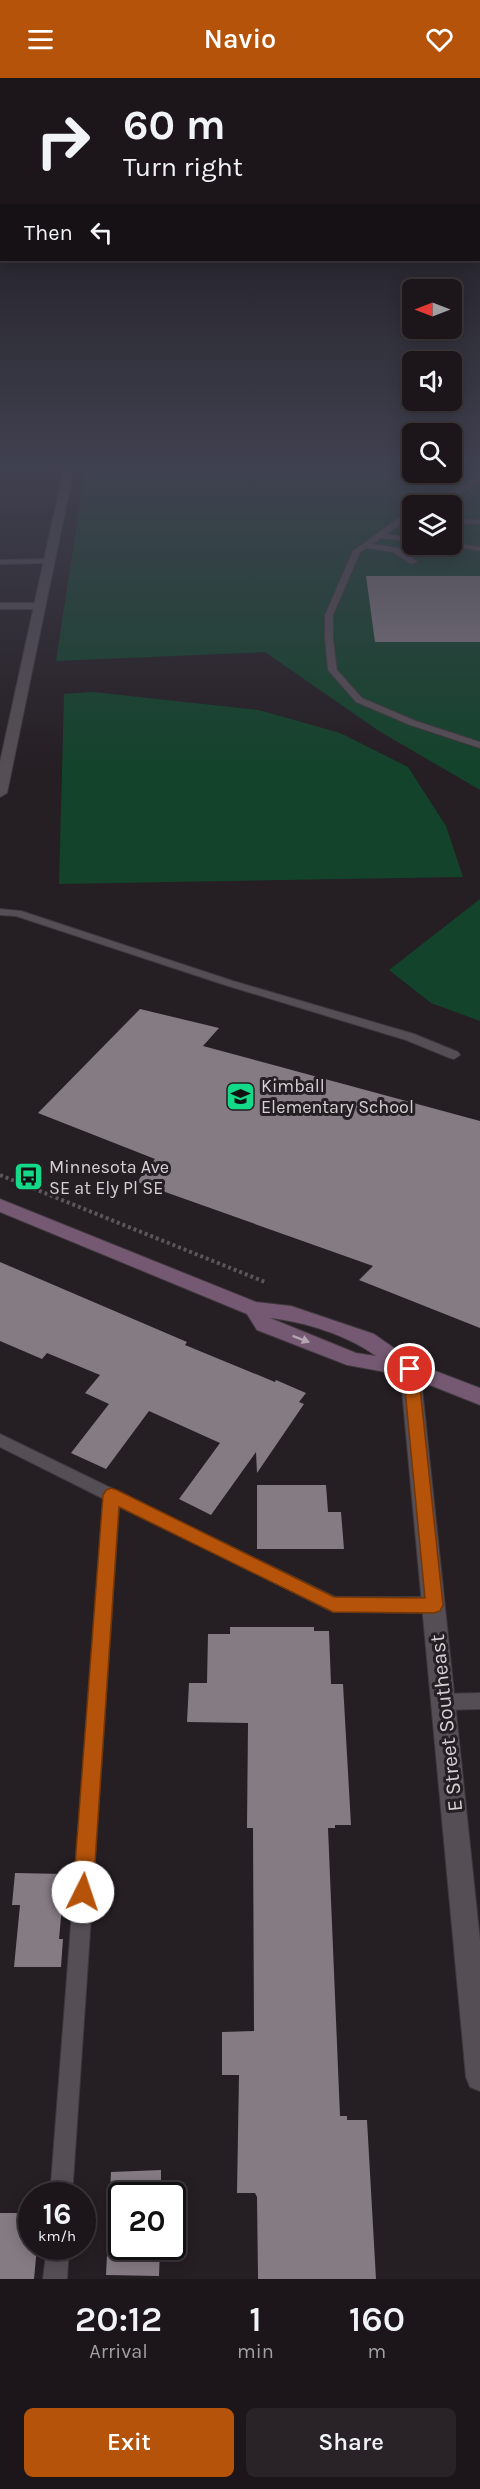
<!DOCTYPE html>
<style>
body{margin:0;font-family:Karla,sans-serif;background:#292327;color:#f1f3f6;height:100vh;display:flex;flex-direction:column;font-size:22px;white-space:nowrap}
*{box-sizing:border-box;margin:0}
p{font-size:20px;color:#a09fa2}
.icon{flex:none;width:33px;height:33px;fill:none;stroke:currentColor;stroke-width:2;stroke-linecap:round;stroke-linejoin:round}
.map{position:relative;height:2201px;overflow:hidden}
.panel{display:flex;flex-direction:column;background:#1c161a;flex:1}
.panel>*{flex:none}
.guide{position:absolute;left:0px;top:0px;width:480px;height:183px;box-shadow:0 3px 15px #0003,0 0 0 2px #3a3539;background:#1c161a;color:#f1f3f6;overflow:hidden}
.needle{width:39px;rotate:270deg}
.buttons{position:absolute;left:402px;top:201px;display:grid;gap:12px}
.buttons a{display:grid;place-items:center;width:60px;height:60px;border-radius:9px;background:#1c161a;box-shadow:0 3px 15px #0003,0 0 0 2px #3a3539;font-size:30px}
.speed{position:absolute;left:18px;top:2104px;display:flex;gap:12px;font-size:30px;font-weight:700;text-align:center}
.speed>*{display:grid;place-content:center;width:78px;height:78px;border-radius:50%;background:#1c161a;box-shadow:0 3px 15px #0003,0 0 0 2px #3a3539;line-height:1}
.speed small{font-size:15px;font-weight:400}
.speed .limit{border:3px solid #111;border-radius:9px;background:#fff;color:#111}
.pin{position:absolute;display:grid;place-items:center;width:51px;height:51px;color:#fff;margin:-26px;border:3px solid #fff;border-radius:50%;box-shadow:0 2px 6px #0007}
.me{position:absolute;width:66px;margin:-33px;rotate:4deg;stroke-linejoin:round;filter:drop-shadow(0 0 4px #0008)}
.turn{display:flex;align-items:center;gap:21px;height:126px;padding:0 24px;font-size:27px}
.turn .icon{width:78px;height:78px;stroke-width:2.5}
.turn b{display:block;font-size:42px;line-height:51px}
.then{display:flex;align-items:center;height:57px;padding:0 24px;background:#0003;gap:12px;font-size:22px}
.eta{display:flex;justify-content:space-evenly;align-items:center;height:102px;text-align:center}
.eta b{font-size:36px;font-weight:600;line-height:42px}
.primary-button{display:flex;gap:12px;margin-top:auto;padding:12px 24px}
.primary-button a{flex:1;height:69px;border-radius:9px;background:#b45309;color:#fff;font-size:24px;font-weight:600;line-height:69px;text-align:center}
.primary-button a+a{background:#292327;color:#f1f3f6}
header{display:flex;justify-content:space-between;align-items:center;height:78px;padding:0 24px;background:#b45309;color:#fff;font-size:27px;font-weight:600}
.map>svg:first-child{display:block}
</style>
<header><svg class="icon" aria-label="menu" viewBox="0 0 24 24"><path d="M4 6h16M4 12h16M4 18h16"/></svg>Navio<svg class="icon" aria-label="heart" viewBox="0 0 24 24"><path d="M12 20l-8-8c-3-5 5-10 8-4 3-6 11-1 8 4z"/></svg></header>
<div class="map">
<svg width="480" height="2201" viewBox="0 0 480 2201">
<rect width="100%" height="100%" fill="#251e23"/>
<!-- green -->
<path fill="#13432b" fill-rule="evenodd" d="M86,385H412V394H452V385H480V712L379,653L265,574L56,583ZM412,428H452V466H412Z
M93,614L259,632L340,655L408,689L446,748L463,799L59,806L64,616Z
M480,821V943L431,925L389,892Z"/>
<!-- building -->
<path fill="#857c83" d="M366,498H480V564H375Z
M140,931L219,950L203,968L480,1043V1250L359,1202L373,1188L137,1104L155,1081L38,1035Z
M0,1184L187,1264L185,1267L275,1304L276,1302L306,1315L299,1324L304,1326L257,1395L256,1374L211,1437L179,1421L220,1365L149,1333L106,1391L71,1375L109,1326L85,1315L100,1297L47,1275L42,1281L0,1263Z
M257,1407H326L328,1434H341L344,1471H257Z
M230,1549H314V1553H329L331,1606H343L351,1747H335V1750H328L340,2038H347V2042H367L376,2201H258L257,2119L255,2115H237L239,1997H222V1954L254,1953L253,1750H247L248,1645L187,1644L189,1605H207L208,1556H230Z
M15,1795L65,1796L59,1861H63L61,1889H14L20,1827H12Z
M161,2092V2118H122V2169H160L159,2198L106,2197L111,2094Z
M0,2135H32V2169H37L34,2201H0Z"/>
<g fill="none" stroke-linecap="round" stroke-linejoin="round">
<defs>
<path id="lane" d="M477,399H480V404L436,428H426Z
M400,439H412V443H405L387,456L412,460V464L381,460L372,466L398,470L418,484L411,486L393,474L367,470L360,474L333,537V561L337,592L362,620L416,643L480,664V670L410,647L356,624L328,592L325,561V537L353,473Z
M452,441L480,442V446L452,445Z
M452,464L480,469V473L443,466H452Z
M52,481V485H49L0,486V482Z
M0,525H40L44,528L40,531H0Z
M0,831L21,833L233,903L414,956L458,974L460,977L454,981L450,980L406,962L225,907L16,838L0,837Z
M0,1356L335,1519H434L440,1522L443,1527L440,1532L434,1535L333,1534L119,1428L72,2118H50L104,1421L0,1369Z
M480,1615V1631L444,1632L438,1630L435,1624L438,1618L444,1616Z
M47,2169H69L67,2201H43Z"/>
<path id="street" d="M65,385H75L7,715L0,719V684Z
M410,1283L417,1286L420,1291L480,1863V2013L470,2009L466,1999L400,1291L403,1286Z"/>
<path id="secondary" d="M0,1121L256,1224L291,1228L374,1256L417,1286L480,1310V1327L407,1298L347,1287L257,1252L247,1236L0,1134ZM270,1240C305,1244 347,1257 376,1278L356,1275Z"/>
</defs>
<!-- lane casing -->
<use href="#lane" stroke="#3e383d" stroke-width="2"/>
<!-- street casing -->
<use href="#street" stroke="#3e383d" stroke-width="2"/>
<!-- secondary casing -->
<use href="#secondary" stroke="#3e383d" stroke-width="2"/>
<!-- path -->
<path stroke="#5c565a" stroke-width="4" stroke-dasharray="3 3" stroke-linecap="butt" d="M0,1097L265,1204"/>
<!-- lane -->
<use href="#lane" fill="#564e55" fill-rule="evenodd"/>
<!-- street -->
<use href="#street" fill="#564e55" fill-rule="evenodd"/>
<!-- secondary -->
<use href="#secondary" fill="#755871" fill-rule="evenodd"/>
</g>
<!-- one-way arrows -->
<defs><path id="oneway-solid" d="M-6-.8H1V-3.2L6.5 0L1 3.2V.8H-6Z" transform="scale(1.5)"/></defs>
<use fill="#b3a6b1" href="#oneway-solid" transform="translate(301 1261) rotate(21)"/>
<!-- sky -->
<linearGradient id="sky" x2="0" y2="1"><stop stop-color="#141013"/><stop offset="0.56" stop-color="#404150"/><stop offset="1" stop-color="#404150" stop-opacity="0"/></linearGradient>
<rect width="480" height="693" fill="url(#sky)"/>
<!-- route -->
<path fill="#b45309" stroke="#753606" stroke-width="1.5" d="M410,1285L416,1287L418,1291L443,1527L440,1533L434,1535L333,1534L119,1429L93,1814L90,1821L83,1824L76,1821L73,1814L103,1417L106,1412L111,1410L117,1412L334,1519L425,1520L403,1291L405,1287Z"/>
<!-- icons -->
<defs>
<symbol id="school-square" viewBox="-11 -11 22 22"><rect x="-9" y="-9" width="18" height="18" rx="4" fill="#14d989" stroke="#251e23"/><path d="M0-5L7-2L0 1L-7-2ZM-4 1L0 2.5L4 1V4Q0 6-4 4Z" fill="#111"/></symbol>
<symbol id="bus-square" viewBox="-11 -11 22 22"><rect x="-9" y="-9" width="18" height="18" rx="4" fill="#14d989" stroke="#251e23"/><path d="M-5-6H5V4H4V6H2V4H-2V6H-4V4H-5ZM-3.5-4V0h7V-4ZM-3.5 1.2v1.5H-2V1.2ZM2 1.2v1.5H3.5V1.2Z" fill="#111"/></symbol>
</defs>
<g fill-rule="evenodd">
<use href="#school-square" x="224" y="1002" width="33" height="33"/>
<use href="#bus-square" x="12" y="1082" width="33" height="33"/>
</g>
<g text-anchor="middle" stroke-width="6" stroke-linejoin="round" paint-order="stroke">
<!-- poi labels -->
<g font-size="18" fill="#d4d0d3" stroke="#251e23" text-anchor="start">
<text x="261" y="1014">Kimball<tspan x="261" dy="21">Elementary School</tspan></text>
<text x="49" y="1095">Minnesota Ave<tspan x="49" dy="21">SE at Ely Pl SE</tspan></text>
</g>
<!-- near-street labels -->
<g font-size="21" fill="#d4d0d3" stroke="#251e23">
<text transform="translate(446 1645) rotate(-96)" y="7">E Street Southeast</text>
</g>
</g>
</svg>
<div class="buttons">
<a><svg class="needle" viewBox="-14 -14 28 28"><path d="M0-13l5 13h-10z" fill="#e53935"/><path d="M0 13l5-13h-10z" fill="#a09fa2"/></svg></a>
<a><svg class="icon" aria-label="sound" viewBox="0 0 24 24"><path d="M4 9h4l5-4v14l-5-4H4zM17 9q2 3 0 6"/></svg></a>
<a><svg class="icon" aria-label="search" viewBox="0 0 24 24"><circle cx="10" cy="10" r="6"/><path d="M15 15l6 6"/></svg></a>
<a><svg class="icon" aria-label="layers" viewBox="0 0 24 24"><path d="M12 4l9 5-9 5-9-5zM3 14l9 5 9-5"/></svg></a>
</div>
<div class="speed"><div>16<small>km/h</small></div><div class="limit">20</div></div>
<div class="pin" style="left:410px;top:1291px;background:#d93025"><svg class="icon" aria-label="arrive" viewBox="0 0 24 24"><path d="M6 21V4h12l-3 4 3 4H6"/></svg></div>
<svg class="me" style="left:83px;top:1814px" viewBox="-20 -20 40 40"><circle r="19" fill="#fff"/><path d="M0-13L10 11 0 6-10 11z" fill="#b45309"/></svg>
<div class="guide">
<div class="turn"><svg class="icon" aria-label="right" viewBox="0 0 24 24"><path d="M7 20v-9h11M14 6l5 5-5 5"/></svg><div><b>60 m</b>Turn right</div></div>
<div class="then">Then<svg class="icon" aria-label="left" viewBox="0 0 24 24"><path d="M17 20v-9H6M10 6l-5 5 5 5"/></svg></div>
</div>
</div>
<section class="panel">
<div class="eta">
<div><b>20:12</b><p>Arrival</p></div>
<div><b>1</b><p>min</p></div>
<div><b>160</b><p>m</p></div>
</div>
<div class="primary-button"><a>Exit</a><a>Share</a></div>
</section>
